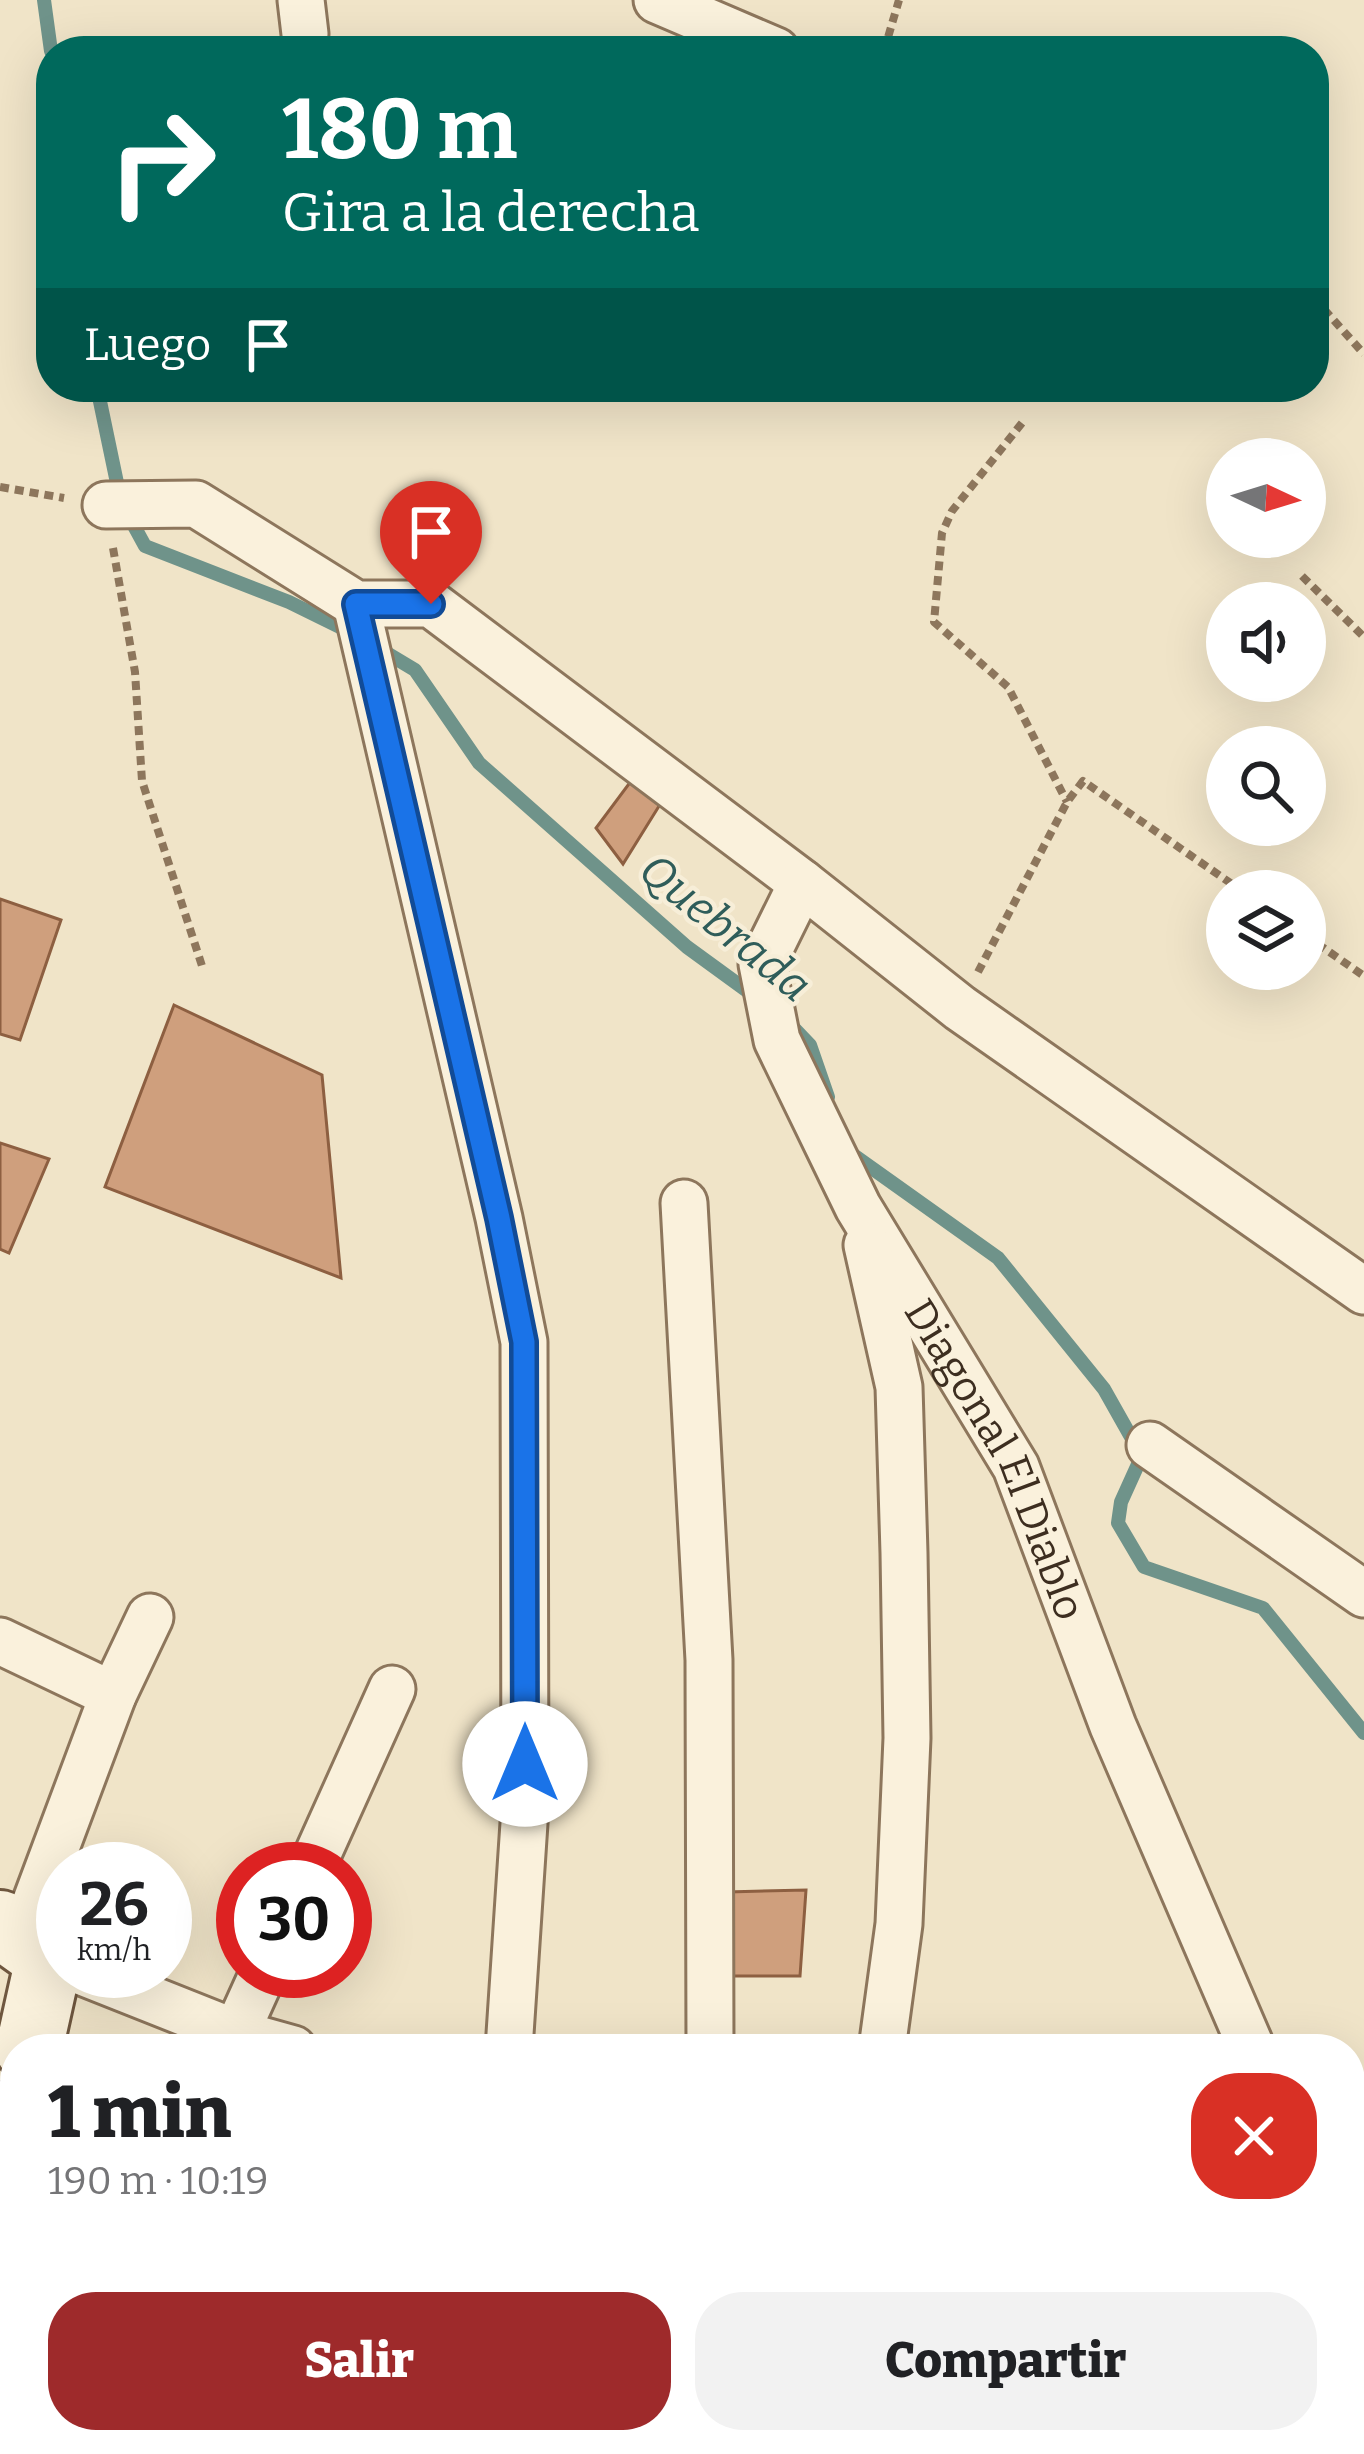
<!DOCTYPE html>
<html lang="es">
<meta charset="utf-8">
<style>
body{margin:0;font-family:Bitter,serif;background:#f2f2f2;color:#202124;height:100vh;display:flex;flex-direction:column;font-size:45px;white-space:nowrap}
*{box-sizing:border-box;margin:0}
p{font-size:39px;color:#757577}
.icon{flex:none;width:66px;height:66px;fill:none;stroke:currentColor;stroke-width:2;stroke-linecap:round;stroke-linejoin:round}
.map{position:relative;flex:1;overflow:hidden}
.sheet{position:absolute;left:0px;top:2034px;width:1365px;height:420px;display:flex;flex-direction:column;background:#fff;border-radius:48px 48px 0 0;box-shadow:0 12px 48px #0002}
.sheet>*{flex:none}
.banner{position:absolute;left:36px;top:36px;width:1293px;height:366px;border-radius:48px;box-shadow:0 12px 48px #0002;background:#00695c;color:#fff;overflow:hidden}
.needle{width:78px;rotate:94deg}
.fabs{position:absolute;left:1206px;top:438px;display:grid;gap:24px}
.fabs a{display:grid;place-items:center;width:120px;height:120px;border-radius:50%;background:#fff;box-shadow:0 12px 48px #0002;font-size:60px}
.speed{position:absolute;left:36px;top:1842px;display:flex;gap:24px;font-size:60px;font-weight:700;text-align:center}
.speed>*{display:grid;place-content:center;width:156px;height:156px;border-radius:50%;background:#fff;box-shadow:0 12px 48px #0002;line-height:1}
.speed small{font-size:30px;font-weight:400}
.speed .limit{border:18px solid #d22;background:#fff;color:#111}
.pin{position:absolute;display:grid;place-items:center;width:102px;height:102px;color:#fff;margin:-123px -51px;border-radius:50% 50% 50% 0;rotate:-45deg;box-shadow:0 0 12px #0007}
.pin .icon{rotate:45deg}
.me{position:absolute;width:132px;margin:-66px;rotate:0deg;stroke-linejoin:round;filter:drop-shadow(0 0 9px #0008)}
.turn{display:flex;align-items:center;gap:42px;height:252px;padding:0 48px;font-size:54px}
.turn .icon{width:156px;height:156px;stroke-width:2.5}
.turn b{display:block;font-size:84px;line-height:102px}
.then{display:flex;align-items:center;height:114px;padding:0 48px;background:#0003;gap:24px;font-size:45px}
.round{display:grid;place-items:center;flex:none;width:126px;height:126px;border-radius:48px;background:#f2f2f2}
.headline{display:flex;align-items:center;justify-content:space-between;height:204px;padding:0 48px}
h1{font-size:72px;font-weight:800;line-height:90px}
.action{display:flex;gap:24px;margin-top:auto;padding:24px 48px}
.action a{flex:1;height:138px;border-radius:48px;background:#9e2a2b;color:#fff;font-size:48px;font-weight:800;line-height:138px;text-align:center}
.action a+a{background:#f2f2f2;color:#202124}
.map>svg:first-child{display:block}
</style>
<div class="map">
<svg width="1364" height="2454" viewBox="0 0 1364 2454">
<rect width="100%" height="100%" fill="#f0e4c8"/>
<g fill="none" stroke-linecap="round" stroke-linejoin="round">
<!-- stream -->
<path stroke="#6f938a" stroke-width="14" d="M44,0L51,51
M97,387L121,502L145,546L289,602L350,632
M380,649L415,670L479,763L687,947L757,998
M789,1023L810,1045L828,1097
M852,1154L998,1258L1104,1389L1135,1444L1140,1460L1121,1502L1118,1523L1144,1567L1263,1608L1364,1733"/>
</g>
<!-- building -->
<path fill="#cf9f7d" stroke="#8d5f41" stroke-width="3" d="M643,765L669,790L623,864L596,828Z
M0,899L61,920L20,1040L0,1034Z
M174,1005L322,1075L341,1278L105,1187Z
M0,1143L49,1159L9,1253L0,1249Z
M806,1890L800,1976H719L727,1892Z"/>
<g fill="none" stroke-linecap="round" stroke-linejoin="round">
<defs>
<g id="street">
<path d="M301,0L305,34"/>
<path d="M657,0L776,51"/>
<path d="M106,505L196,504L356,604H431L802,883L960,1008L1364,1291"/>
<path d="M356,604L499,1218L524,1342L525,1808L509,2049"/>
<path id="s1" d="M802,883L762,964L777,1040L858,1207L1016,1467L1113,1726L1252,2049"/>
<path d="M684,1203L709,1660L710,2049"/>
<path d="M867,1245L899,1387L904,1553L907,1738L899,1924L882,2049"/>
<path d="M1150,1445L1364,1594"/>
<path d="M0,1641L113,1695"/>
<path d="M311,1869L392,1689"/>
<path d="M21,1941L113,1695L150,1617"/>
<path d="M80,1971L236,2033L293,2049"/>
<path d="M236,2033L264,1971"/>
<path d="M1350,2214L1364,2237"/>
<path d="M0,2286L15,2324"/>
<path d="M61,2439L67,2454"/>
<path d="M1272,2439L1292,2454"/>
<path d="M400,2454L407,2439"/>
<path d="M702,2454L703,2439"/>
</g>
<path id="secondary" d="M0,1924L49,1959L29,2049
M0,2182L15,2113"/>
</defs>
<!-- street casing -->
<use href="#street" stroke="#8d765c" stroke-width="51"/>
<!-- secondary casing -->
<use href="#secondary" stroke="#6f573f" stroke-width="72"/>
<!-- path -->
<path stroke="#8d765c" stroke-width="8" stroke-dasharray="9 6" stroke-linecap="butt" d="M884,51L899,0
M1314,298L1364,354
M1022,423L952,511L942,533L934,622L1008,687L1067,802
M0,487L64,498
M113,548L135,672L142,781L203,969
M1302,576L1364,637
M1305,935L1364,976
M978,972L1067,802L1083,781L1242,891"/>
<!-- street -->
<use href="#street" stroke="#faf1dc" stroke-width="45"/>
<!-- secondary -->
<use href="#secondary" stroke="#faf1dc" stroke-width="66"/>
</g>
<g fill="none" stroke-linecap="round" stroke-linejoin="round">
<defs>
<path id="route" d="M431,604H356L499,1218L524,1342L525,1764"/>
</defs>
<!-- route casing -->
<use href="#route" stroke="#114b97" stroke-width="30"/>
<!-- route -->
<use href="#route" stroke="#1a73e8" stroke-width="21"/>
</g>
<g text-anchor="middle" stroke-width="9" stroke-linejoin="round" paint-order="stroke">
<!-- street labels -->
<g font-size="42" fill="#3d2e20" stroke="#f7eed8">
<text dy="15" stroke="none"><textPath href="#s1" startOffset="642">Diagonal El Diablo</textPath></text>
</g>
<!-- water labels -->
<g font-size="45" font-style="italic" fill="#2f5d5a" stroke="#f7eed8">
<text transform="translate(726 927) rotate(39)" y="16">Quebrada</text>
</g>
</g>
</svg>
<div class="fabs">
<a><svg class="needle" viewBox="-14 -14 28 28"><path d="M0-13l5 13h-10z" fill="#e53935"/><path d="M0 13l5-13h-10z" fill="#757577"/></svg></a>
<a><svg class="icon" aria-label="sound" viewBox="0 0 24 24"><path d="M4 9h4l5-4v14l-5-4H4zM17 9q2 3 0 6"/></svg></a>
<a><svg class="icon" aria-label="search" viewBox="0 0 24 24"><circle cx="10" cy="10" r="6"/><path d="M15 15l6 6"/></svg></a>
<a><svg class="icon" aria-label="layers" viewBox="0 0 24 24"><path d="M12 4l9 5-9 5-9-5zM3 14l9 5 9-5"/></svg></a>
</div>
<div class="speed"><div>26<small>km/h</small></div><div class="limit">30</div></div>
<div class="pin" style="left:431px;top:604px;background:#d93025"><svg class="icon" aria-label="arrive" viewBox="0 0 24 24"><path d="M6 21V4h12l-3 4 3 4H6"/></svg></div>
<svg class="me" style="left:525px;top:1764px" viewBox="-20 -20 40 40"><circle r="19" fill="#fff"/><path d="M0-13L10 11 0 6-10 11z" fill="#1a73e8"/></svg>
<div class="banner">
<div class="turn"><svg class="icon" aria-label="right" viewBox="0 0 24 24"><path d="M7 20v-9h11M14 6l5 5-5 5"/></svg><div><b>180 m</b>Gira a la derecha</div></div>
<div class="then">Luego<svg class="icon" aria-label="arrive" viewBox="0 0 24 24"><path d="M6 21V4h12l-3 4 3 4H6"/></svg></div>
</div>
<section class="sheet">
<div class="headline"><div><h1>1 min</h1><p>190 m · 10:19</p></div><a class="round" style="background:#d93025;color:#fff"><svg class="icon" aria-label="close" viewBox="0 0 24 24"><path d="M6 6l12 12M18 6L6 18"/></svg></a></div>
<div class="action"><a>Salir</a><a>Compartir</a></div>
</section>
</div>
